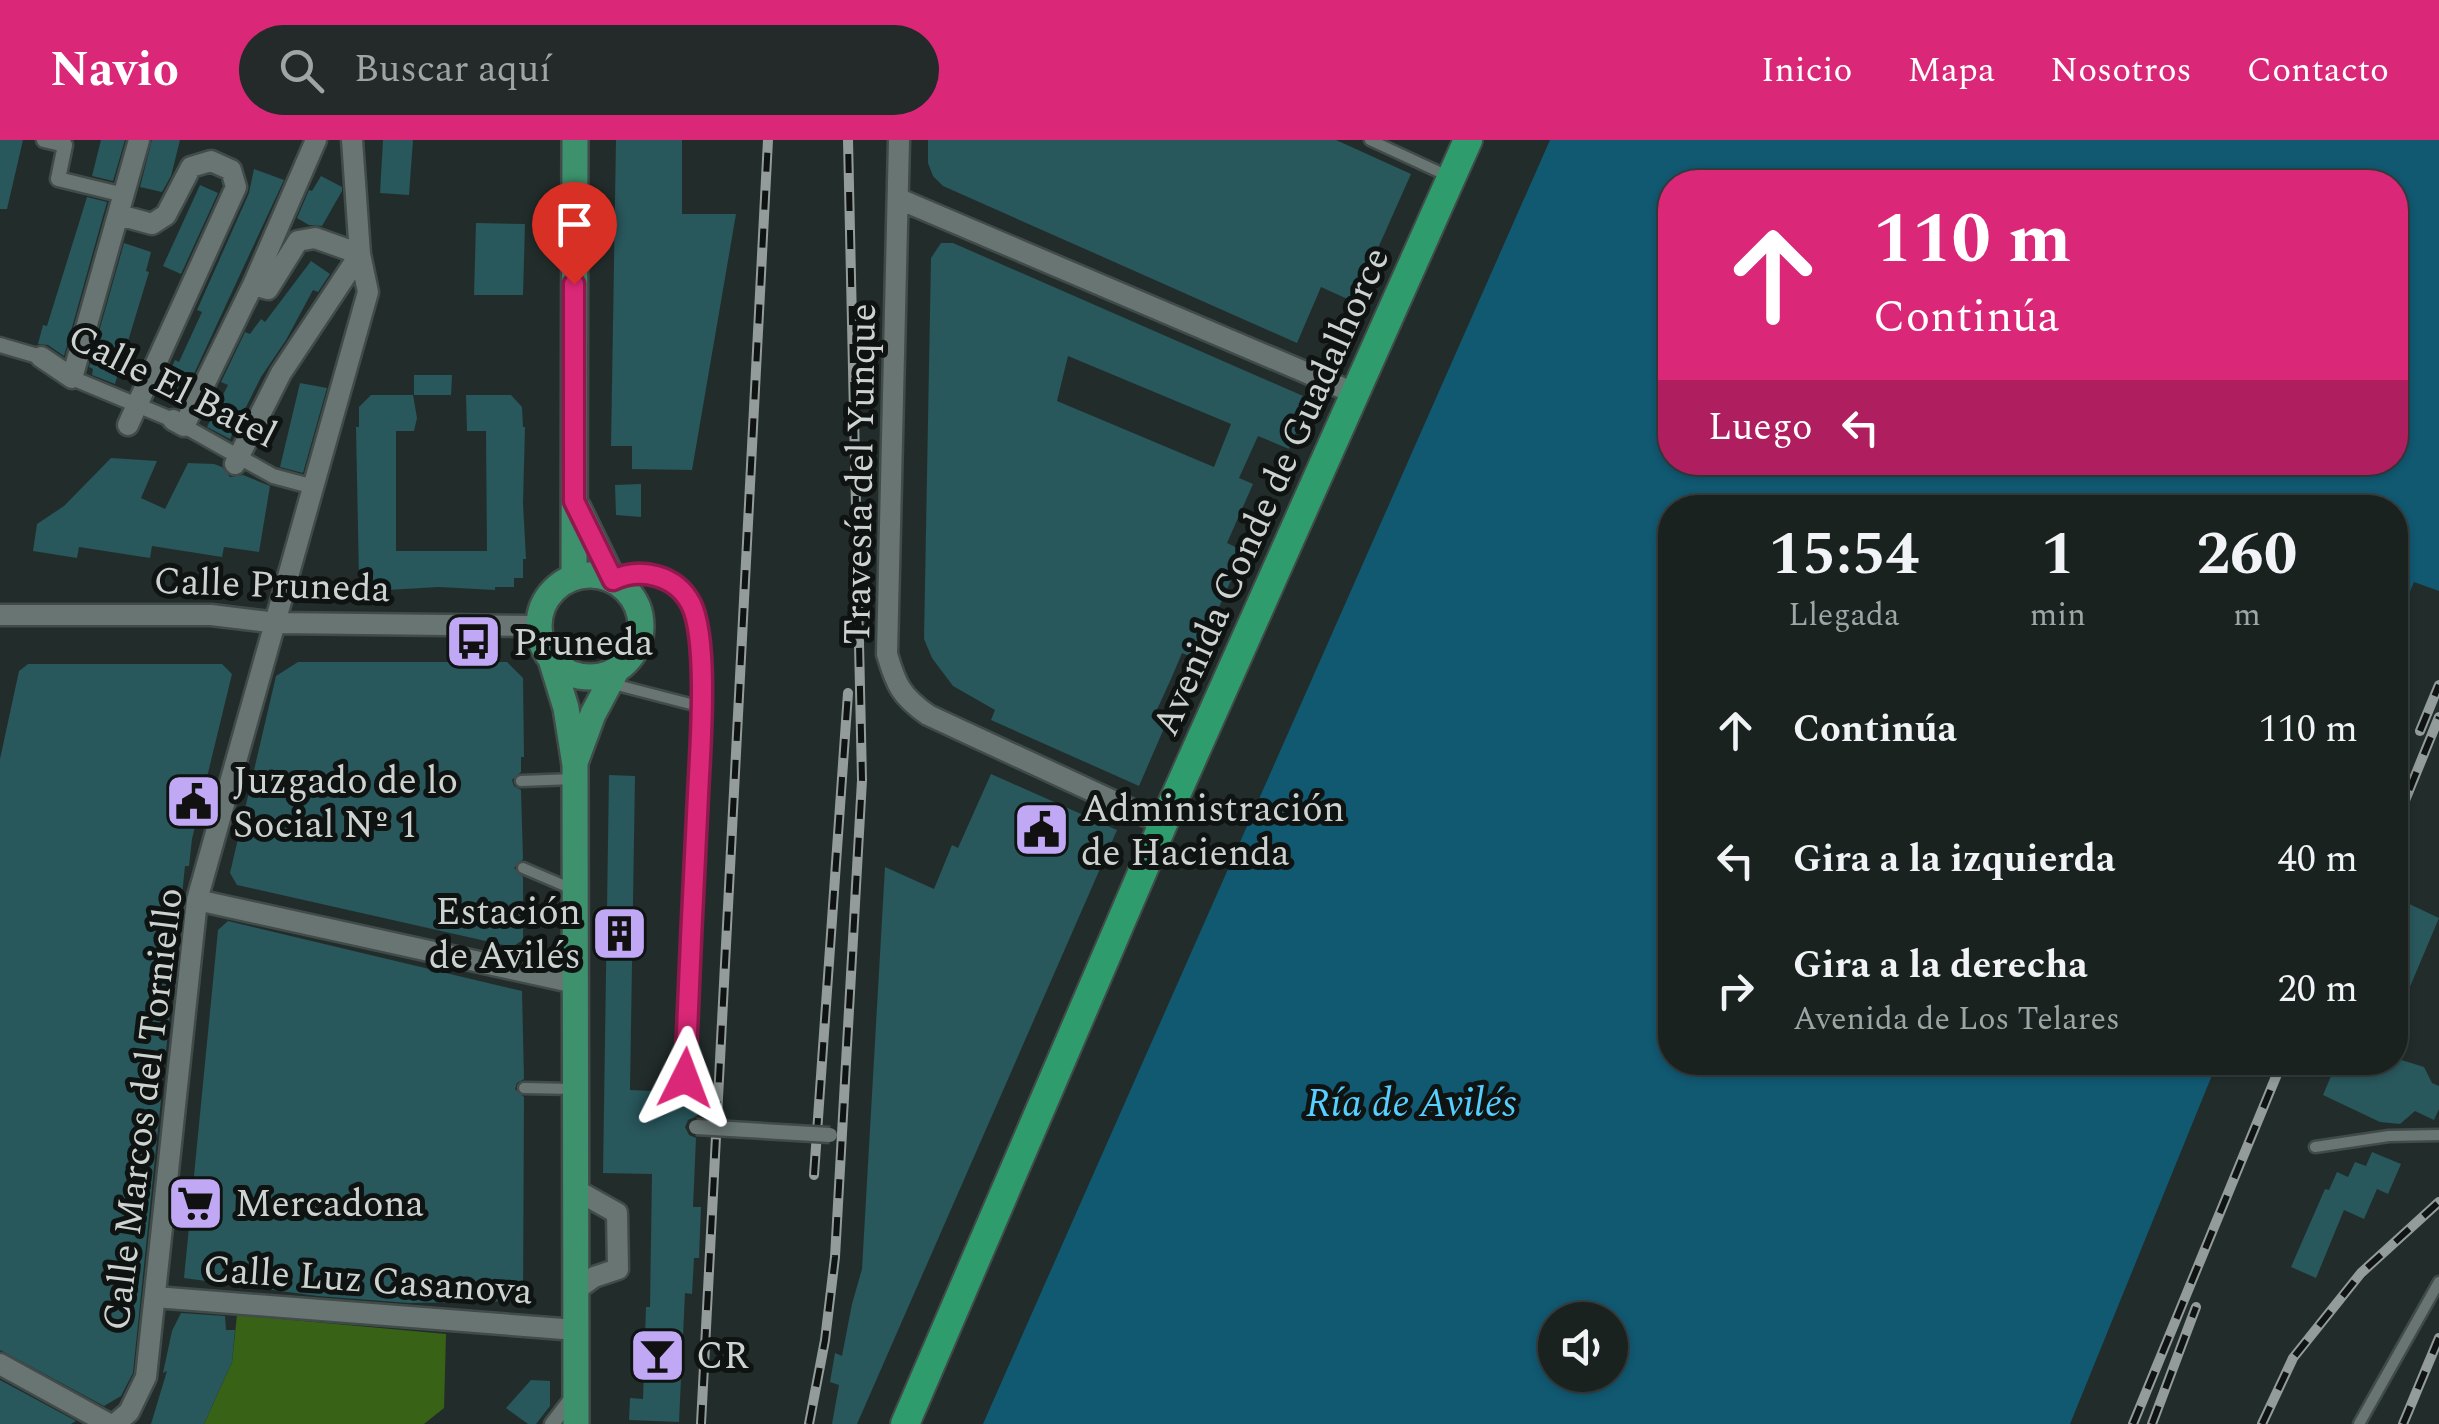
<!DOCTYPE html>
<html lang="es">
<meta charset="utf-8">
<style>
body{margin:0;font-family:Spectral,serif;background:#232a29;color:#f1f3f6;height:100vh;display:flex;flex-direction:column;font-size:38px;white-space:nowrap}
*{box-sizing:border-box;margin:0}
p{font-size:32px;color:#9fa4a5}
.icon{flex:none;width:55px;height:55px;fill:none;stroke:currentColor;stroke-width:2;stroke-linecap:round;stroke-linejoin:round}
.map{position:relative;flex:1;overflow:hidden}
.panel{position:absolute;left:1658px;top:355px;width:750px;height:580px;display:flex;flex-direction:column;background:#1a2220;border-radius:40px;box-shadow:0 2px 8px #0004,0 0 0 2px #383f3e}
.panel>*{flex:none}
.banner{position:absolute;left:1658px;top:30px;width:750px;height:305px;border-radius:40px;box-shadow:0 2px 8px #0004,0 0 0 2px #383f3e;background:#db2777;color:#fff;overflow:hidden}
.buttons{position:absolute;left:1538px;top:1162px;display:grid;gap:20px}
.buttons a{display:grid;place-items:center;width:90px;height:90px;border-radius:50%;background:#1a2220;box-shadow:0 2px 8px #0004,0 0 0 2px #383f3e;font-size:50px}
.pin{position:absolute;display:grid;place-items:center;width:85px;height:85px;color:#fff;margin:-102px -42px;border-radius:50% 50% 50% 0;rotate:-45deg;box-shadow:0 0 10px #0007}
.pin .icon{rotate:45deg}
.me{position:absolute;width:110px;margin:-55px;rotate:3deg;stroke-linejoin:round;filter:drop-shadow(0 0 8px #0008)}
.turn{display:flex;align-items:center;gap:35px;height:210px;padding:0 50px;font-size:45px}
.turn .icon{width:130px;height:130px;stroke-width:2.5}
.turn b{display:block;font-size:70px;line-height:85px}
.then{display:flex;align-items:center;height:95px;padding:0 50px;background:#0003;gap:20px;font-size:38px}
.eta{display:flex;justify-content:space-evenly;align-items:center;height:170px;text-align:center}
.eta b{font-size:60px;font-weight:700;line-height:70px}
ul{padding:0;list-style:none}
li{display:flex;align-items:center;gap:30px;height:130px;padding:0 50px}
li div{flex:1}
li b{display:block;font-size:38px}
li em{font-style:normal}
header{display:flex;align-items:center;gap:60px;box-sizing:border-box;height:140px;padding:0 50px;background:#db2777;color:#fff}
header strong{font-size:48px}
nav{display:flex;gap:55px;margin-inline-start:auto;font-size:35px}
.search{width:700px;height:90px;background:#232a29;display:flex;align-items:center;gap:25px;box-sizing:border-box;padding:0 35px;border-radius:55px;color:#9fa4a5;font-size:38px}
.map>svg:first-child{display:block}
</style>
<header>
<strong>Navio</strong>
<div class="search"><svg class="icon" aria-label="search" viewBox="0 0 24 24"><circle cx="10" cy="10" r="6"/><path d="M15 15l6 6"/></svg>Buscar aquí</div>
<nav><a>Inicio</a><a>Mapa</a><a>Nosotros</a><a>Contacto</a></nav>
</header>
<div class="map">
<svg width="2439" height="1284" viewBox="0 0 2439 1284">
<rect width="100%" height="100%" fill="#222d2b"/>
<!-- green -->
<path fill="#386216" d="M237,1175L446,1194L444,1268L424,1284H204L232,1222Z"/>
<!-- water -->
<path fill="#115871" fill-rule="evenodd" d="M1550,0H2439V451L2414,442L2395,488V368H1670V922L2217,923L2070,1284H983ZM1670,42H2395V322H1670ZM1555,1180H1610V1235H1555Z"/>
<!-- building -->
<path fill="#28575c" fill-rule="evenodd" d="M0,0H23L7,69H0Z
M101,0H125L113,41L92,36Z
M152,0H180L171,36L162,52L140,47Z
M383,0H413L409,55L380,53Z
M616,0H682V74H736L692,330L632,329V306H611Z
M928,0H1336L1411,34L1354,162L1321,147L1297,203L943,46L933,36L928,23Z
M254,29L284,40L179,266L158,257L175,220L179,222L202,172L197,170L249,53Z
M321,36L342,47V51L322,86L309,85L297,78L309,50L312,51Z
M200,45L218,53L181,134L163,126Z
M87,57L107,62L64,216L48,205L38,204L43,185L47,186Z
M476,83L525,84L523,155H474Z
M124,103L151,112L146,131L149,132L115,244L92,235L93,229L89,227Z
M941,103H953L1310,259L1289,309L1258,296L1239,338L1253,344L1227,403L1244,411L1196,519L1182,513L1171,539L1155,574L1168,579L1139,646L991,580L995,570L953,546L932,518L924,499L931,118ZM1068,216L1231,284L1214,327L1057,261Z
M311,121L330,134L318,152L313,150L286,200L261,237L230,299L207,287L228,245L221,242L245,192L250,194L261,179L265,182Z
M414,235H452L451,255H414Z
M300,243L327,248L303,333L280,327Z
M371,255H413L417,278L414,291H396V411H487L486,291H467L466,255H511L522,267L523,287H525L523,363L526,419H523V438H514V447H495V450L439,447L387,450V447H368V438L359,439L356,287H359V267Z
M111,318L157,321L141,358L165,369L188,323L214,324L222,327L230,337L243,335L270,346L259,412L224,407L222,417L152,406L150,418L79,407L77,418L33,411L37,384L64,366Z
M641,344V377L616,375L615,345Z
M298,522H507L523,538L524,617H521V632L512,640L514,646L521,650L523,719L514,728L523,737V800L512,807L237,745L230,733L276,536Z
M28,524H222L232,534L192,699L189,726H185L133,1233L121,1256L104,1266L0,1210V619L19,531Z
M991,634L1117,690L857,1284H832L839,1245L830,1242L835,1213L842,1216L852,1164L862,1129L885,727L934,749L952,705L958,708Z
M609,635L635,636L630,950L698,953L697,976L688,980L685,987L689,995L696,998L693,1067H701L699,1118H694L692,1154L685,1153L679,1282L629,1280L630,1258L643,1259L646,1167H650L652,1034L603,1033Z
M2405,762L2439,778L2409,849L2395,843V784Z
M228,781L522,851L524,939L517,943L515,949L524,957L523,1161L409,1163L318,1156L184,1138L218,790Z
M2395,918L2424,927L2432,943L2439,946V969L2434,980L2415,971L2400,984L2380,982L2323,955L2337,922H2395Z
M2372,1012L2401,1024L2388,1054L2377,1049L2364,1079L2344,1070L2316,1138L2291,1127L2325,1049L2329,1050L2337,1032L2348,1037L2355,1022L2366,1026Z
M181,1173L225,1176L226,1190H235L232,1222L204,1284H151L167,1231L163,1233L172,1191Z
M0,1240L76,1281L71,1284H0Z
M531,1240L550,1241V1266L536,1284H528L506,1268Z"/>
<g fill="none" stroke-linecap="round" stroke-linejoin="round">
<defs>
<path id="service" d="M1370,0L1450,37
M616,439C644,426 680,438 693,467C708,500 700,602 698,641C694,740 689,839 685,938
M582,536L702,567
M521,641L574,639
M523,728L572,749
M524,948L574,949
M2315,1007L2389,996L2439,995
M2359,1284L2439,1142"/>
<path id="pedestrian" d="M44,0L65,5L58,39L124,55
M0,205L41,217
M72,238L173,280
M184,286L273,336L314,347
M552,1284L572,1258"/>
<path id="minor" d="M899,0L887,514C896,545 901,556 928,575L1163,684
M899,59L1354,253
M119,75L152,84L166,75L191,27L211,21L231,30L236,47L128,285
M41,217L72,238L139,0
M173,280L184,286L253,145
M235,324L281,233L360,114L315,98L298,101L268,149L253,145L316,0
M0,475H211L277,483L539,486
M197,760L575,843
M576,1150L594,1137L618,1129L617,1073L576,1050
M155,1157L576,1190
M0,1224L109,1284
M115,1284L129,1272L146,1237L197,760L368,152L360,114L352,0"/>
<path id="primary" d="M578,368L613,440
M539 486a51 51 0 1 1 102 0a51 51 0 1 1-102 0Z
M574,437L575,0
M551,519L566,568L575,625L576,1284
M576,620L593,574L616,531"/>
<path id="trunk" d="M905,1284L1163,684L1468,0"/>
</defs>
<!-- service casing -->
<use href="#service" stroke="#414b49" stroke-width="15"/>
<!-- pedestrian casing -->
<use href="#pedestrian" stroke="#414b49" stroke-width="19"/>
<!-- minor casing -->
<use href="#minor" stroke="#414b49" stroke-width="25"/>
<!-- primary casing -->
<use href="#primary" stroke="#414b49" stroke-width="30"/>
<!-- trunk casing -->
<use href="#trunk" stroke="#414b49" stroke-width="32"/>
<!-- service -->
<use href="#service" stroke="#687572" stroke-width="10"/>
<!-- pedestrian -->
<use href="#pedestrian" stroke="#687572" stroke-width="14"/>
<!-- minor -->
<use href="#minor" stroke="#687572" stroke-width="20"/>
<!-- primary -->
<use href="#primary" stroke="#3d926d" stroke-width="25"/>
<!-- trunk -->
<use href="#trunk" stroke="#2e9c6c" stroke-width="28"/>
<defs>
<path id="rail" d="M2420,591L2439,545
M2395,685L2439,577
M814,1035L848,553
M701,1284L768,0
M809,1284L825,1200L835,1117L862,640L848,0
M2133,1284L2282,922
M2152,1284L2196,1167
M2262,1284L2293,1218L2361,1133L2439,1062
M2403,1284L2439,1198"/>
</defs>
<!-- rail casing -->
<use href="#rail" stroke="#939c9a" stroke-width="10"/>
<!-- rail -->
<use href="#rail" stroke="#0f1413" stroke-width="6" stroke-dasharray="19" stroke-linecap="butt"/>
<defs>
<path id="pedestrian-bridge" d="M696,987L830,995"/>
</defs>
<!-- pedestrian-bridge casing -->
<use href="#pedestrian-bridge" stroke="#414b49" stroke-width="19" stroke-linecap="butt"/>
<!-- pedestrian-bridge -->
<use href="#pedestrian-bridge" stroke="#687572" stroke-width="14"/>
</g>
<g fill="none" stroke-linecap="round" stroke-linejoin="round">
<defs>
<path id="route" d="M574,144V361L613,440C641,427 676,435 691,464C709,500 700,612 698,655C693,749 689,844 685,938"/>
</defs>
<!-- route casing -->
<use href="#route" stroke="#8e194d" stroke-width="25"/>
<!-- route -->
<use href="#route" stroke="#db2777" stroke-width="18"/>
</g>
<!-- icons -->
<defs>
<symbol id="bus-square" viewBox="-11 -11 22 22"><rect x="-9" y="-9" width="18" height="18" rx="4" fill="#c0a8f4" stroke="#0f1413"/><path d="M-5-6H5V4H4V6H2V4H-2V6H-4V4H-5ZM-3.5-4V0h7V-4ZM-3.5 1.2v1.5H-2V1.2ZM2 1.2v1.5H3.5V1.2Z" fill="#111"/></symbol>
<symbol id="civic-square" viewBox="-11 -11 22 22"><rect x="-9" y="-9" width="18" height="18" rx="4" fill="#c0a8f4" stroke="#0f1413"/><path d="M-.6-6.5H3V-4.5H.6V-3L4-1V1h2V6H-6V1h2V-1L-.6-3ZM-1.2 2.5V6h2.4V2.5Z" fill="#111"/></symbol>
<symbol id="building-square" viewBox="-11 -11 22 22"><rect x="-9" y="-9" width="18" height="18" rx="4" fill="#c0a8f4" stroke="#0f1413"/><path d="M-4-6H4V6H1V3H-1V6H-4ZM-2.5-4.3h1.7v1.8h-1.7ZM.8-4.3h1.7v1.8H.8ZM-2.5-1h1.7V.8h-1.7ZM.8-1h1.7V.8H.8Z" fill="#111"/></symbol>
<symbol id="supermarket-square" viewBox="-11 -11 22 22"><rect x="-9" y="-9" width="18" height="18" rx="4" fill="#c0a8f4" stroke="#0f1413"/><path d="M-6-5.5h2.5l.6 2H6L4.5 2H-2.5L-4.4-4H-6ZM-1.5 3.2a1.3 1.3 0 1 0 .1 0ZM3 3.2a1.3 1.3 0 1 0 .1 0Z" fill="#111"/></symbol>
<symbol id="bar-square" viewBox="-11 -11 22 22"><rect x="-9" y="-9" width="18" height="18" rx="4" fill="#c0a8f4" stroke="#0f1413"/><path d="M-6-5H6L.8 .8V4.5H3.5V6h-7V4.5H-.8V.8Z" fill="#111"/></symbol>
</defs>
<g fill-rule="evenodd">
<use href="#bus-square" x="442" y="470" width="63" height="63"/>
<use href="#civic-square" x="162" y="630" width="63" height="63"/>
<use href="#civic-square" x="1010" y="658" width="63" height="63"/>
<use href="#building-square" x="588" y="762" width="63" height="63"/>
<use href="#supermarket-square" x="164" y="1032" width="63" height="63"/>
<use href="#bar-square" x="626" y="1184" width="63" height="63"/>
</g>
<g text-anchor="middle" stroke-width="10" stroke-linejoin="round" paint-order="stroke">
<!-- street labels -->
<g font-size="38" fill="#ccd3d1" stroke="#0f1413">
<text transform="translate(173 245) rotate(27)" y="13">Calle El Batel</text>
<text transform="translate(859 334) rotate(-89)" y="13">Travesía del Yunque</text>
<text transform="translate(1270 351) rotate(-66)" y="13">Avenida Conde de Guadalhorce</text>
<text transform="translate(272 444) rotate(2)" y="13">Calle Pruneda</text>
<text transform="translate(142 969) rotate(-83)" y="13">Calle Marcos del Torniello</text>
<text transform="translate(368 1139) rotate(4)" y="13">Calle Luz Casanova</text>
</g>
<!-- poi labels -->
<g font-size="38" fill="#ccd3d1" stroke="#0f1413" text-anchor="start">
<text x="513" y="515">Pruneda</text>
<text x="233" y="653">Juzgado de lo<tspan x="233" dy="44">Social Nº 1</tspan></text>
<text x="1081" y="681">Administración<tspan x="1081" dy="44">de Hacienda</tspan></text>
<text x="581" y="784" text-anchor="end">Estación<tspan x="581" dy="44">de Avilés</tspan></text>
<text x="235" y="1076">Mercadona</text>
<text x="696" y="1228">CR</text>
</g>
<!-- water labels -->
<g font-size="40" font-style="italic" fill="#54cfff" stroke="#0f1413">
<text x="1411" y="976">Ría de Avilés</text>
</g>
</g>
</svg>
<div class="buttons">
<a><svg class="icon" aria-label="sound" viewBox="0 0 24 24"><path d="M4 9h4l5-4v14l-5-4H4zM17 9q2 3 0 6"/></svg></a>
</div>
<div class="pin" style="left:574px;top:144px;background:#d93025"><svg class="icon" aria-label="arrive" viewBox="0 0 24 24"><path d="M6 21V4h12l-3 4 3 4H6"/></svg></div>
<svg class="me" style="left:685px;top:938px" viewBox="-20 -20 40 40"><path d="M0-17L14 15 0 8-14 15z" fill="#db2777" stroke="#fff" stroke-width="4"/></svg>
<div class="banner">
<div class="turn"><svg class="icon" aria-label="ahead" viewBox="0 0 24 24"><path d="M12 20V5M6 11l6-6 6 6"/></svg><div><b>110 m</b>Continúa</div></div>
<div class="then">Luego<svg class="icon" aria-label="left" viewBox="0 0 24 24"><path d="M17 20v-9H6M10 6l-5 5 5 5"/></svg></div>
</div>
<section class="panel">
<div class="eta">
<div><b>15:54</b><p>Llegada</p></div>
<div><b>1</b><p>min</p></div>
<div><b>260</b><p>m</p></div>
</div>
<ul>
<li><svg class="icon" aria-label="ahead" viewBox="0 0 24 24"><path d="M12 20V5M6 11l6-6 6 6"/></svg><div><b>Continúa</b></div><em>110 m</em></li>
<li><svg class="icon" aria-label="left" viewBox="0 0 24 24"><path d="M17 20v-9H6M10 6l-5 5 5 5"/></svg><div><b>Gira a la izquierda</b></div><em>40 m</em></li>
<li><svg class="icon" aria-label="right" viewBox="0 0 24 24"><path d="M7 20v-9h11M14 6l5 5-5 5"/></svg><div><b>Gira a la derecha</b><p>Avenida de Los Telares</p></div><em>20 m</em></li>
</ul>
</section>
</div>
